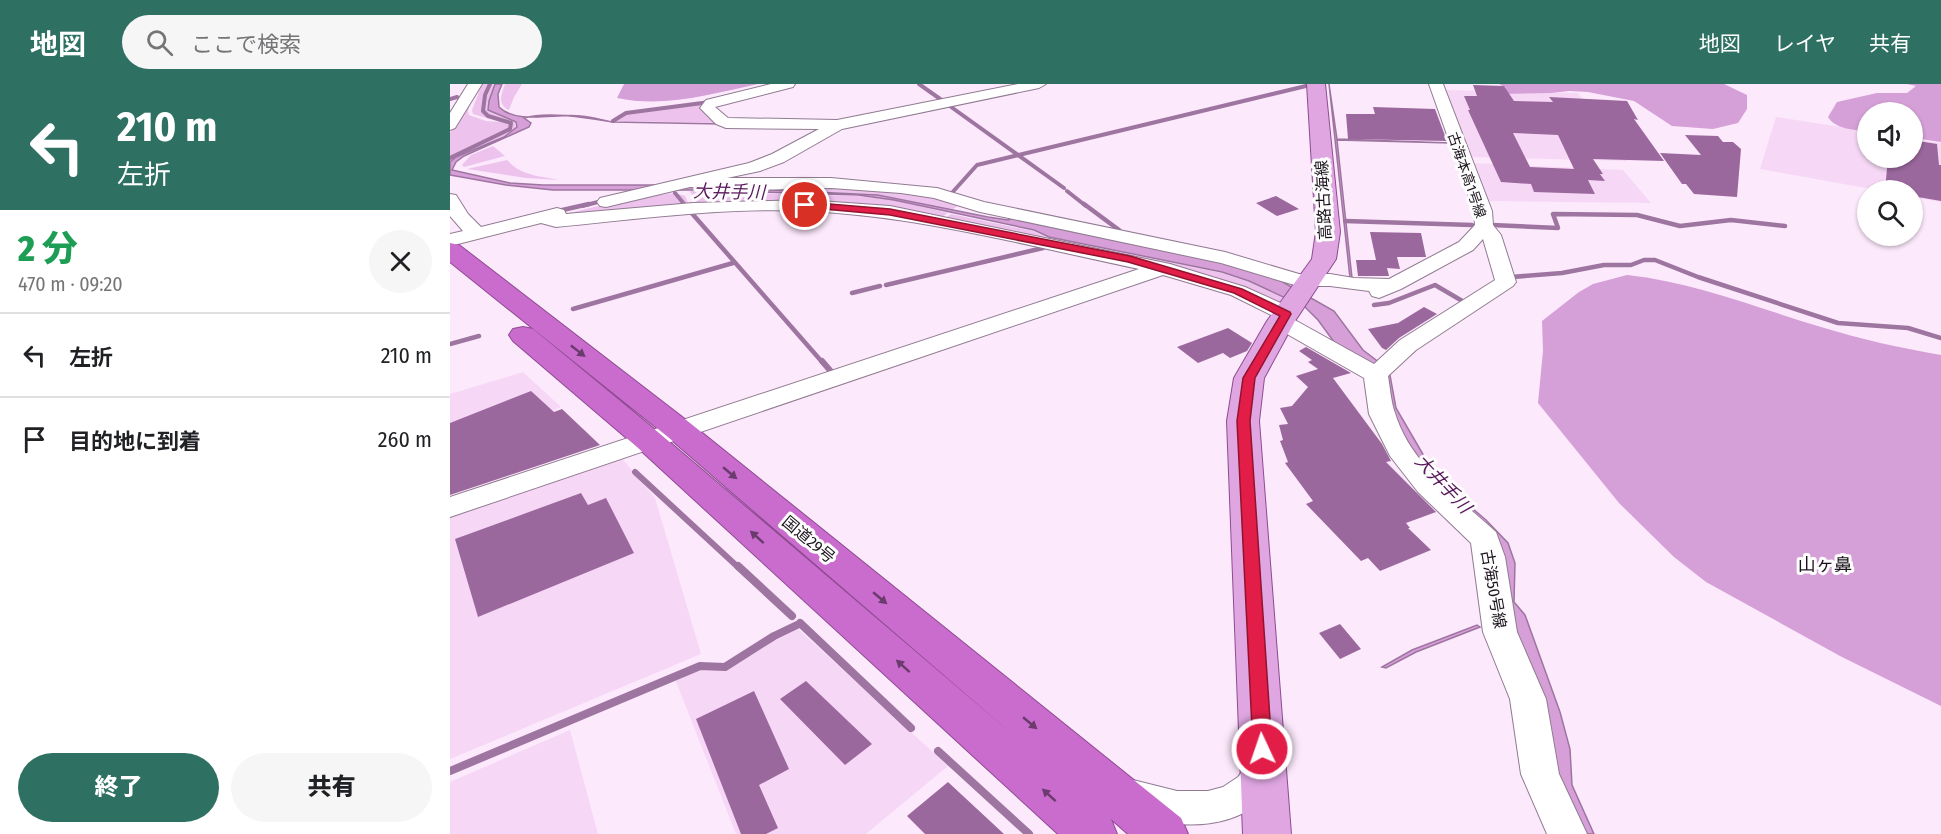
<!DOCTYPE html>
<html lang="ja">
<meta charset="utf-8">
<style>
body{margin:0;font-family:"Fira Sans Condensed","Noto Sans JP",sans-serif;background:#f6f6f6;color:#202124;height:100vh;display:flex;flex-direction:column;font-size:22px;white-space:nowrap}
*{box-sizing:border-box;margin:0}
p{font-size:20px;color:#757577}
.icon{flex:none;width:33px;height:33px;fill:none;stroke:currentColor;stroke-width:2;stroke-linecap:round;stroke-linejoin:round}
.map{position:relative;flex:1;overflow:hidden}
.drawer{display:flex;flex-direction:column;background:#fff;width:450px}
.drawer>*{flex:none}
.top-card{background:#2e7061;color:#fff;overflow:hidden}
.fabs{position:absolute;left:1407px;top:18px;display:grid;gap:12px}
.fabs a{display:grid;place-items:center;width:66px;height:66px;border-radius:50%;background:#fff;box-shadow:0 2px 4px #0004;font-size:30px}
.pin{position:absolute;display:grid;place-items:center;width:51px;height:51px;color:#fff;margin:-26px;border:3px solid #fff;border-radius:50%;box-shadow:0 2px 6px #0007}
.me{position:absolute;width:66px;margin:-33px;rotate:357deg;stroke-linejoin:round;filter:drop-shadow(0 0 4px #0008)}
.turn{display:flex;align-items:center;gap:21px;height:126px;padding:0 18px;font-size:27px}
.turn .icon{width:78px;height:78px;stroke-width:2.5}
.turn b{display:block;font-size:42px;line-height:51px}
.round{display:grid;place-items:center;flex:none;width:63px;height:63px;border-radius:32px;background:#f6f6f6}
.headline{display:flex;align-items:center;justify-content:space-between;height:102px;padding:0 18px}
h1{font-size:36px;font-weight:800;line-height:45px;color:#1e9e55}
.action{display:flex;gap:12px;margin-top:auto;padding:12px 18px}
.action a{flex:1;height:69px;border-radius:36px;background:#2e7061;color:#fff;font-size:24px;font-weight:800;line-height:69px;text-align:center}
.action a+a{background:#f6f6f6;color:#202124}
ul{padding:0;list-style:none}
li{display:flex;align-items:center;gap:18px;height:84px;padding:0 18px;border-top:2px solid #e0e0e0}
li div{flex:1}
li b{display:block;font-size:22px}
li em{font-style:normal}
header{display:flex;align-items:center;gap:36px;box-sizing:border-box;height:84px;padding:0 30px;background:#2e7061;color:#fff}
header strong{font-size:28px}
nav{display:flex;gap:33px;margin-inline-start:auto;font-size:21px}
.search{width:420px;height:54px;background:#f6f6f6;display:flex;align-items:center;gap:15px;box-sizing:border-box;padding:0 21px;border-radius:33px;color:#757577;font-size:22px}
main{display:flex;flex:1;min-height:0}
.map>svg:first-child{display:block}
</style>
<header>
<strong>地図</strong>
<div class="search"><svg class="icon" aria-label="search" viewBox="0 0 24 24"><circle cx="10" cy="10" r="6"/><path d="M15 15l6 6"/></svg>ここで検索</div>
<nav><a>地図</a><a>レイヤ</a><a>共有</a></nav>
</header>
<main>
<section class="drawer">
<div class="top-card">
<div class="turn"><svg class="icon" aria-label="left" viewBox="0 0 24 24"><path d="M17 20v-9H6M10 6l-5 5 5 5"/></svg><div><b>210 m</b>左折</div></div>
</div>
<div class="headline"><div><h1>2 分</h1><p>470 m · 09:20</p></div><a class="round"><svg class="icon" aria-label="close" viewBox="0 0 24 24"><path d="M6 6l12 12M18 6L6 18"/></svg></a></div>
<ul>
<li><svg class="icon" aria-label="left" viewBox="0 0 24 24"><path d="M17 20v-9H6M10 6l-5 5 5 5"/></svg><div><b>左折</b></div><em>210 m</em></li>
<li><svg class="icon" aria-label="arrive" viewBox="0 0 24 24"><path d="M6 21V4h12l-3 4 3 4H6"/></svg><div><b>目的地に到着</b></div><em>260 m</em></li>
</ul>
<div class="action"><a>終了</a><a>共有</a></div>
</section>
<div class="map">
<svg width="1491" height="750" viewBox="0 0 1491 750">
<rect width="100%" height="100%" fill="#fce9fc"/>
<!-- built -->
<path fill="#f6d8f6" d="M995,6L1128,9L1178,77L1022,73Z
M1326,33L1417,47L1418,74H1462L1463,55L1491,59V118L1463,113L1462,106H1427L1310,85Z
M1021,79L1173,86L1201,119L1037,117Z
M73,288L111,323L0,370V310Z
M170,372L205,414L251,570L0,675V428Z
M346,543L498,682L416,750H286L225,595L250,585H276Z
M120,646L148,750H0V698Z"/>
<!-- green -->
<path fill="#edc3ee" d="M32,0H44L37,26L64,38L66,43C49,62 18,60 0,78V49L23,10L18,27L19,31L36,37L50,38L23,30L22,26Z
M55,0H72L64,13L59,26C47,20 51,11 55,0Z
M259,18L271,39L165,37L178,30Z
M43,62L55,72L14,83L12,81L21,71Z
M57,76C71,92 89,92 109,96L76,94L17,85Z
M237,100L447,105L510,120L502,126L427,110L286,105Z
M240,107L407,112L443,116L498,129L487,136L440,126L247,121Z
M225,109L235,112L239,121L103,133L177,115Z
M501,130L583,147L598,154L772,189L799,198L836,214L832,222L787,205L492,137Z
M277,403L488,581L544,636L272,406Z"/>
<!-- forest -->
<path fill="#d59fd7" d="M174,0H308C261,10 215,24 167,14Z
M1049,0H1274L1297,11V25L1288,39L1263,45L1222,42L1184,17L1138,8L1119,7L1101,9L1050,10L1056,4Z
M1457,0H1491V58L1463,54L1462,28H1418L1417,47C1404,46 1385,45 1378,33L1387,18L1427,9H1457L1466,2Z
M1177,191C1244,198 1307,224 1371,243C1410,255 1450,264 1491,271V622L1390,572L1256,498L1224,473L1169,419L1088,319L1093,267L1092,237L1129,208L1143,200Z"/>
<!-- water -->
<path fill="#d69fd8" stroke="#9e75a0" stroke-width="1.5" d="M45,0H52L48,10L49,23C67,41 106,29 131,32C142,33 152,36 163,38L380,42L162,38C137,34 99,27 74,34L81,39L79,43L14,72L6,78L2,86L60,99L93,101H213L428,111L538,133L558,136L564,134L782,181L831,197L884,227L913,266L939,286L946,324L978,379L996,402L1036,436L1058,459L1065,479L1064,518L1075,531L1110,628L1120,665L1122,701L1144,750H1129L1067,573L1049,477L962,378L931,292L884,258L868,236L855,223L799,197L772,188L599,153L584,146L444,116L408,111L254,106H103L56,101L0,91V78L6,73L54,53L67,43L66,38L38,26L39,17Z
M879,0L887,55L1001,59L887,56L902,194H900Z
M1027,541L1030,543L966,568L936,584L932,583L962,566Z"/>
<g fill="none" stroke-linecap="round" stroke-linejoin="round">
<!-- stream-far3 -->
<path stroke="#9e75a0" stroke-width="4" d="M469,0L493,17
M0,15L7,13
M497,20L614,104
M163,37L176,29L260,18
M0,74L60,45L61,39L38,32L33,27L35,11L40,0
M617,107L636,122
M225,109L235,121
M500,111L527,81L856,2
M132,122L152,117"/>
<!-- stream-far2 -->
<path stroke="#9e75a0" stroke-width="4.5" d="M634,120L669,146
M239,126L373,279
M108,127L139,120
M895,137L1022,141
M1042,141L1108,144L1103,130L1187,131L1230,142L1281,136L1335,142
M1062,193L1112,189L1154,181H1181L1194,176H1205L1248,193L1388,239L1458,244L1491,254
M436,201L593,164
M402,209L430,202
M924,221L939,219L985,201L1014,218L1017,216
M123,225L283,179
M0,260L29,252"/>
<!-- stream-far1 -->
<path stroke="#9e75a0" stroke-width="6" d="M372,277L384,291
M185,388L289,484"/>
<!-- stream -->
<path stroke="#9e75a0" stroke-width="8" d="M288,482L342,532
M350,539L461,644
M488,667L579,750
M0,687L250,582L275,583L324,552L349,540"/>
</g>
<!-- building -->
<path fill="#9b689d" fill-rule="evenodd" d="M1023,1L1054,2L1064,17L1103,18L1099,13L1177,17L1188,36L1184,35L1214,77L1143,75L1153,90H1150L1155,97L1138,96L1145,110L1084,108L1081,100L1051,98L1018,26H1020L1014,12H1027ZM1063,49L1108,51L1124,85L1080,83Z
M923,23L985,25L997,57L898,55L896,30H925Z
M1235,51L1268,52L1273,58H1283L1291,65L1287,113L1244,110L1236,100H1232L1210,69L1251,71Z
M1462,56L1487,60L1489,81H1491V117L1462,112V106H1435L1438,74L1462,76Z
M826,112L849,125L827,132L806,119Z
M920,148L971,149L976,173H947L950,185L937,184L939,192H908L906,176H926Z
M974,223L987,230L949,254L936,266L932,264L918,245L948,239Z
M778,244L802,259L797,267L780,274L773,269L748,279L727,263Z
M856,263L901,289L883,294L932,360L941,377L936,378L986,428L956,439L960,444H958L981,466L930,487L918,474L911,477L856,420L863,417L835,379L838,378L830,357L833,356L829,341L838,340L830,324L842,322L858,303L846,292L868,285L858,278L862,276L849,267Z
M81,307L104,328L112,325L150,361L0,411V339Z
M131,409L138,421L156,414L184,469L28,533L5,455Z
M890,540L911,565L890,575L869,549Z
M356,597L422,660L395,681L330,615Z
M304,607L339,685L309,701L328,744L316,750H291L246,635Z
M498,698L554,750H475L457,732Z"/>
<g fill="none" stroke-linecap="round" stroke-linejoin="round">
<defs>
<path id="minor" d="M18,0H32L5,44L0,46V29Z
M321,0H345L343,3L265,23L278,34L387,36L568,0H596L589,4L392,45L334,78L310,87L277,94H381L487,104L534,118L775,168L849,190H880L904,194L939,195L1009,158L1025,141L1024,127L979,0H993L1042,127L1043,141L1051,151L1066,198L1063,202L966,266L938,292C940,304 941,318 945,329C960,379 1008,414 1046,448L1055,473L1067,548L1096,615L1109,690L1137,750H1097L1071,690L1060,615L1033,548L1021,459L968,408L940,372L919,330L914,294L823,242L820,237L823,232L781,211L713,191L0,433V413L689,185C579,162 469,132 357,127C275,123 188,135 106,143L91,139L0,162V150L13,147L0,132V110L6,111L18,130L31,143L107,124L114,126L116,130L243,119L355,116L440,122L720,180L795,203L844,225L847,230L843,235L924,280L950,256L1045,196L1033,155L1023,166L951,205L929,214L922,212L919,207L880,202H848L771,179L530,128L484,114L451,109L381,104L307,106L240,103L156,123L150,122L147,118L150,114L299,79L322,70L369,45L276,44L266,40L250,24L256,16Z
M814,672L827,677L833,689C801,750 729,749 669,726L664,714L669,702L683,696L727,707H758L773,703L788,693L801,677Z"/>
<path id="major" d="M857,0H875L890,148L886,175L845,237L814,294L809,337L841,750H793L777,337L784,294L817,237L862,175L866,148Z"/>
<path id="highway" d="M0,159L9,161L240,339L731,734L738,750H678L661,735L667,750H608L187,363L63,257L59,251L63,245L73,243L83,245L209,349L561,649L218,353L0,178Z"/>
</defs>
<!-- minor casing -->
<use href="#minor" stroke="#917b91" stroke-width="2"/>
<!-- major casing -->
<use href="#major" stroke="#8d4c90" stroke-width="2"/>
<!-- highway casing -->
<use href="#highway" stroke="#8d4c90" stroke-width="2"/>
<!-- minor -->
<use href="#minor" fill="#fff" fill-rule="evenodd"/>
<!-- major -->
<use href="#major" fill="#dfa6e2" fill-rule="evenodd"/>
<!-- highway -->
<use href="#highway" fill="#ca6bce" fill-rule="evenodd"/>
</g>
<!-- one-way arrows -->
<defs><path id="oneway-solid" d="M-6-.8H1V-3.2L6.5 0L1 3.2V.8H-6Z" transform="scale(1.5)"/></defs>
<g fill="#6a3b6c">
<use href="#oneway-solid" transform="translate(128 267) rotate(38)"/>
<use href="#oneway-solid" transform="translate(280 389) rotate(40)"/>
<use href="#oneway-solid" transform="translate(307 453) rotate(-138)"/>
<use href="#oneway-solid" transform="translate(430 514) rotate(40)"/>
<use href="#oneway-solid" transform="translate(453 582) rotate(-138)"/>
<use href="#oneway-solid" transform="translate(580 639) rotate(40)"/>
<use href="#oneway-solid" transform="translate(599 711) rotate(-138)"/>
</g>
<!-- route -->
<path fill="#e11d48" stroke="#92132f" stroke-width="1.5" d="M355,118L440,125L680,172L792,205L840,228L841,230L805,294L800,337L822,665L819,671L812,673L806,671L803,665L787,337L793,294L830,232L784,209L678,178L440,131L351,123L350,121Z"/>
<g text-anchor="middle" stroke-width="6" stroke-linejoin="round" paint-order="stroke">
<!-- far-street labels -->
<g font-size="14" fill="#1b131c" stroke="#fdfdfd">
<text transform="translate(1017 91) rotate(71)" y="5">古海本高1号線</text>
</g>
<!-- street labels -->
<g font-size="16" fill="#1b131c" stroke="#fdfdfd">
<text transform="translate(873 116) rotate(-93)" y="6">高路古海線</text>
<text transform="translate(359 455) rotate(40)" y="6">国道29号</text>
<text transform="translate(1044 505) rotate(80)" y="6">古海50号線</text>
</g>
<!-- water labels -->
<g font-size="18" font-style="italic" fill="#58175b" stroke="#fdfdfd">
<text transform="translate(279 108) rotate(1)" y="6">大井手川</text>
<text transform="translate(993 400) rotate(47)" y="6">大井手川</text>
</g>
<!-- neighbourhood labels -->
<g font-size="18" fill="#1b131c" stroke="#fdfdfd">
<text x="1375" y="487">山ヶ鼻</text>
</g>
</g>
</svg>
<div class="fabs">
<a><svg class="icon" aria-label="sound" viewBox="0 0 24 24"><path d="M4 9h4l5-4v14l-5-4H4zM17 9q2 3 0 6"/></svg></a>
<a><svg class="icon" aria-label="search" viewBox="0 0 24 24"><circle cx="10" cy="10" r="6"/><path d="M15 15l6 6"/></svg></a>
</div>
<div class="pin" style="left:355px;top:121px;background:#d93025"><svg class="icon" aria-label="arrive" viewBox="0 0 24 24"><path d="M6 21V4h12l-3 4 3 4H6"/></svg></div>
<svg class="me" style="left:812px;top:665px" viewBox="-20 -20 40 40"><circle r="17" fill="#e11d48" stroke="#fff" stroke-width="3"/><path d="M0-11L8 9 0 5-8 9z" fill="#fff"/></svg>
</div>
</main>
